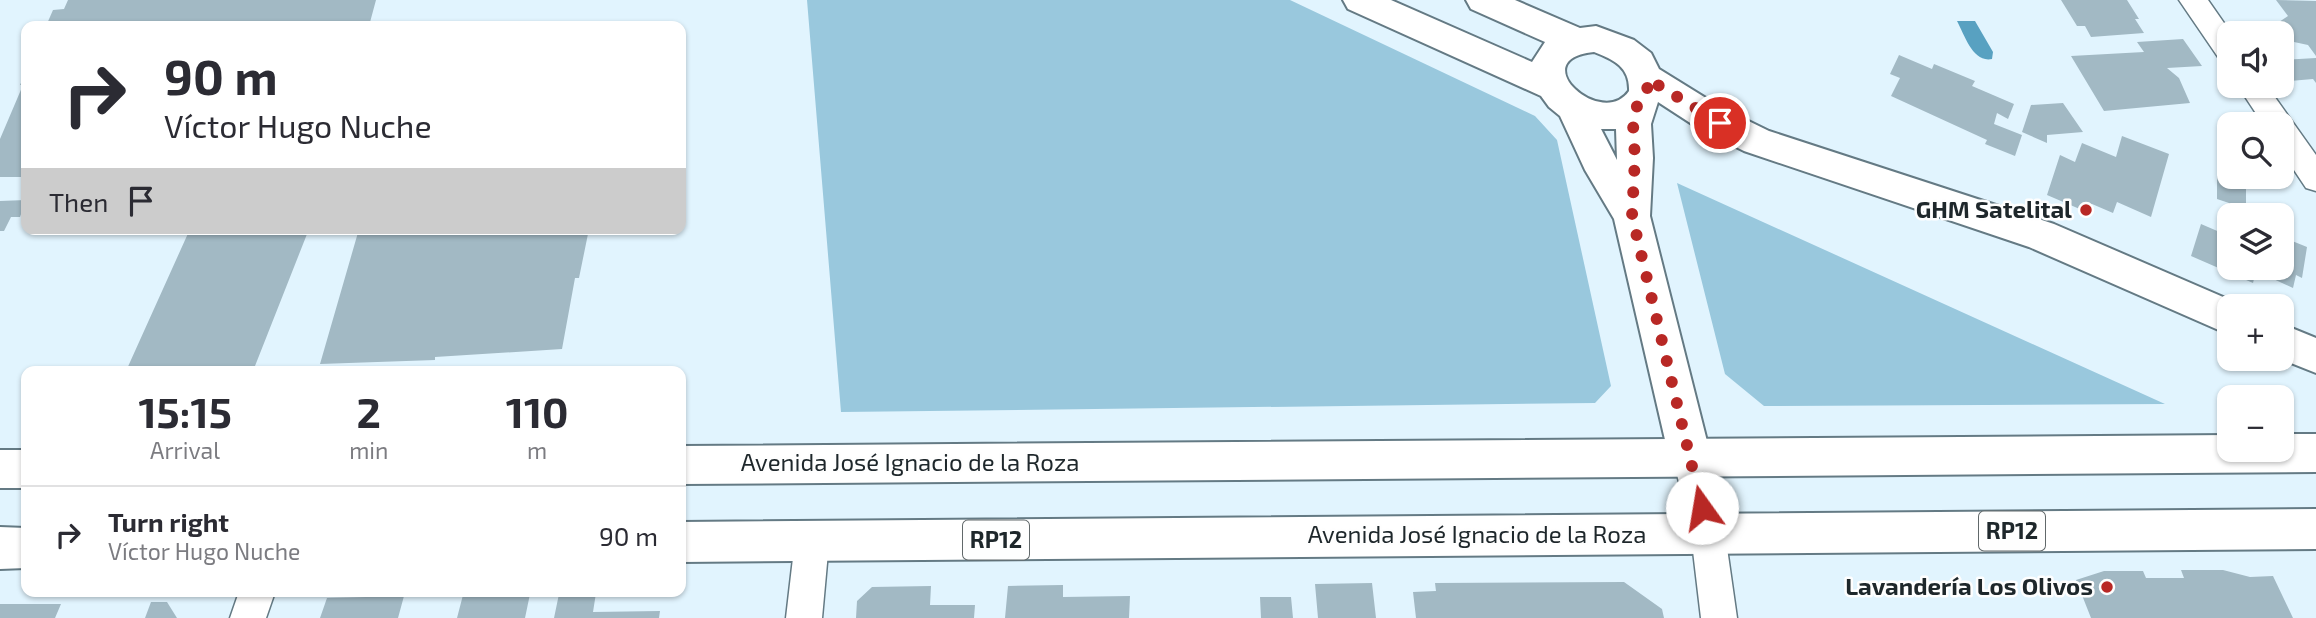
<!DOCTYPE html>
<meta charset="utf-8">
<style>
body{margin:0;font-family:"Exo 2",sans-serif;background:#f7f7f7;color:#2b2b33;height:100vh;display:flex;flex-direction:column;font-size:26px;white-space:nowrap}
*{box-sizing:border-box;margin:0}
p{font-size:23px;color:#7c7c81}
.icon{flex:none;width:38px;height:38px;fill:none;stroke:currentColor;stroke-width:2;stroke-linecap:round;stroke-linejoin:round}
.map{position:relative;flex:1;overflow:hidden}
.details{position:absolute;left:21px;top:366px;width:665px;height:231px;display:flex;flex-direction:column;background:#fff;border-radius:14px;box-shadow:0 2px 5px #0004}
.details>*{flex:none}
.hud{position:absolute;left:21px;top:21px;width:665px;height:214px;border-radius:14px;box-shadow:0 2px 5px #0004;background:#fff;color:#2b2b33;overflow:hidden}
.fabs{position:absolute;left:2217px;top:21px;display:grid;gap:14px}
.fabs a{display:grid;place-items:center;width:77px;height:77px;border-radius:14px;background:#fff;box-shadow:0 2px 5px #0004;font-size:35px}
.pin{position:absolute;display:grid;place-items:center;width:60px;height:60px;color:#fff;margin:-30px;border:4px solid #fff;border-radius:50%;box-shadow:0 2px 7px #0007}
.me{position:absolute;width:77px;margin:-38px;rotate:347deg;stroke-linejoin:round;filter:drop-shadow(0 0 5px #0008)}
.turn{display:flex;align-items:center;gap:24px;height:147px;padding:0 28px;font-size:32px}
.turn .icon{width:91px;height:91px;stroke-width:2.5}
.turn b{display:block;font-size:49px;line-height:60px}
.then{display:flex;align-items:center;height:66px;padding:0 28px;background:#0003;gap:14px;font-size:26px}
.eta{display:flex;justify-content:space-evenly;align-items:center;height:119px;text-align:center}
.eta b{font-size:42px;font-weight:700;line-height:49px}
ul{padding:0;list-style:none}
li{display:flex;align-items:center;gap:21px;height:98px;padding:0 28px;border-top:2px solid #e1e1e2}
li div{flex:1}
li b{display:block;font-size:26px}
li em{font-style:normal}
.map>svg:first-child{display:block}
</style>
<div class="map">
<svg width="2316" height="618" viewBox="0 0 2316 618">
<rect width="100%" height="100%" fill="#e1f4fe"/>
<!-- green -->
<path fill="#99c8dd" d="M807,0H1290L1535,116L1557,140L1611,386L1595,403L841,412Z
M1677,183L2165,404L1764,406L1725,374Z"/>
<!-- water -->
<path fill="#58a1c1" d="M1957,21H1975L1993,52L1992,59C1973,63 1965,36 1957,21Z"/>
<!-- building -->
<path fill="#a2b9c4" d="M68,0H376L369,26H46L53,10L64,9Z
M2061,0H2127L2139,19H2135L2144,33L2091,37L2085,26H2077Z
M2276,0L2316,1V56L2308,45L2294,42L2282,32L2279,22L2288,16Z
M2183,39L2202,66L2167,68L2179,78L2190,103L2104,111L2071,56L2144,52L2137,42Z
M1899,55L1932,69L1934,64L1975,81L1972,86L2014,104L2008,119L1997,113L1994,124L2022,135L2015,156L1985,144L1987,140L1891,96L1900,78L1890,74Z
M2316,58V83L2313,79L2290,81L2282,70V60Z
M26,72V177H0V139L23,85H20Z
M2063,103L2083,132L2047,135V143L2022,132L2031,105Z
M2122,136L2169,154L2151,217L2117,202L2113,213L2092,204L2089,213L2047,195L2060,155L2075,162L2082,143L2116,157Z
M2217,163L2230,166V177H2246V209L2252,210L2251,215H2230V268H2282V237L2307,247L2302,278L2296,275L2293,288L2256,271L2253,283L2191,256L2201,224L2222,233L2229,203L2217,199Z
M26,200L20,217H11L4,231H0V201Z
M190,229H309L253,371H126Z
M359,229H589L579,278H575L562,349L435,357V360L320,364Z
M2181,570H2223L2250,577L2273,576L2293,618H2091L2076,580L2104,571H2143L2146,578H2184Z
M1624,582L1662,609L1664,618H1416L1413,592L1436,591L1435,583Z
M1372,583L1376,618H1318L1315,584Z
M1063,585V597L1130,596L1129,618H1005L1008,586Z
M931,586L930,605H975L974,618H856L857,601L872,587Z
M596,593L593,612L660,611L659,618H554L559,594Z
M530,594L525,618H457L463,595Z
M404,596L398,618H320L327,598Z
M1260,597H1291L1293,618H1261Z
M151,602H167L177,618H145Z
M0,604H61L55,618H0Z"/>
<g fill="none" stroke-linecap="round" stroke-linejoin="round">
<defs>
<path id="minor" d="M2179,0H2208L2231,33L2230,63L2220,60Z
M2238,86H2267L2316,155V191L2306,188L2282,152V124H2263Z
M1690,441L1702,446L1707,457L1725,534L1737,618H1701L1691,534L1673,457L1678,446Z
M812,524L824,529L829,541L822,618H786L795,541L800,529Z
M239,592H275L266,618H230Z"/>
<path id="tertiary" d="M1343,0H1391L1532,62L1545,42L1471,9L1466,0H1515L1580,28L1596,26L1634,40L1651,53L1659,69L1722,108L1769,131L2054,224L2244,306H2230V335L2029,247L1744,151L1698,128L1658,102L1651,124L1653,158L1650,216L1711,457L1705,470L1690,476L1675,470L1669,457L1614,219L1585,170L1560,116L1549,107L1541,96L1348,9ZM1594,52C1615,60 1630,68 1629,91C1602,130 1523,59 1594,52ZM1601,129H1616L1617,160Z
M2282,324L2316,338V373L2281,359Z"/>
<path id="primary" d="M2282,434H2316V472L681,484V446L2230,435V450H2282Z
M0,450H26V488H0Z
M2316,509V549L681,562V522Z
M0,527L26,528V568L0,569Z"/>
</defs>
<!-- minor casing -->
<use href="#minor" stroke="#647a84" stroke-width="3"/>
<!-- tertiary casing -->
<use href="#tertiary" stroke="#647a84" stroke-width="4"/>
<!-- primary casing -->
<use href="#primary" stroke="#647a84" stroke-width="4"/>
<!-- minor -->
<use href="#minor" fill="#fff" fill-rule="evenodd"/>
<!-- tertiary -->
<use href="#tertiary" fill="#fff" fill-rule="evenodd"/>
<!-- primary -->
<use href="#primary" fill="#fff" fill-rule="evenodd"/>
</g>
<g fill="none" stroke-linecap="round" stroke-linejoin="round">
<!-- route -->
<path stroke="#b82825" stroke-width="12" stroke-dasharray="0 21.6" d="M1702,508L1632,216L1635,158L1633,124L1637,106L1647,92L1648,79L1720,123"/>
</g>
<!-- markers -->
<g fill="#b82825" stroke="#fefefe" stroke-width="2.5">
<circle cx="2086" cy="210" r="7"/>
<circle cx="2107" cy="587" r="7"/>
</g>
<g text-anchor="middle" stroke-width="5" stroke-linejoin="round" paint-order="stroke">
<!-- shield labels -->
<g fill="#fefefe" stroke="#61686a" stroke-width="2">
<rect x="1979" y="511.5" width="66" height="39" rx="5"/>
<rect x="963" y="520.5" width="66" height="39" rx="5"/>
</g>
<g font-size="23" font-weight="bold" fill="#1e272b">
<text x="2012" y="539">RP12</text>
<text x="996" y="548">RP12</text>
</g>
<!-- poi labels -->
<g font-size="24" font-weight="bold" fill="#1e272b" stroke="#fefefe" text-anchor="end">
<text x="2072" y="218">GHM Satelital</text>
<text x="2093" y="595">Lavandería Los Olivos</text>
</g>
<!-- street labels -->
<g font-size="24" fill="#1e272b" stroke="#fefefe">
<text x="910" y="471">Avenida José Ignacio de la Roza</text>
<text x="1477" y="543">Avenida José Ignacio de la Roza</text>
</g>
</g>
</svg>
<div class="fabs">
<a><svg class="icon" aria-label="sound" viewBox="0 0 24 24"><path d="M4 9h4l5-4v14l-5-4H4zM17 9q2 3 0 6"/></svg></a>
<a><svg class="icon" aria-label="search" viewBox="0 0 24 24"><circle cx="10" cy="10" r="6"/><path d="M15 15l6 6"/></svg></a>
<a><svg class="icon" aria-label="layers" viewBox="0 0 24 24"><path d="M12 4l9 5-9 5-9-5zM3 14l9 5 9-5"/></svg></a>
<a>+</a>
<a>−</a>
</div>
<div class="pin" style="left:1720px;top:123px;background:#d93025"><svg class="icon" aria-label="arrive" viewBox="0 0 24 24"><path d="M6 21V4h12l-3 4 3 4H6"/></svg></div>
<svg class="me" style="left:1702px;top:508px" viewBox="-20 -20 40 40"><circle r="19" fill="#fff"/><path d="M0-13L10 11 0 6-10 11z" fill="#b82825"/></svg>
<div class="hud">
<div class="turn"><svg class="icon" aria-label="right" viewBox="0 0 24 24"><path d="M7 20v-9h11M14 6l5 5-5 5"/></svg><div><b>90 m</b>Víctor Hugo Nuche</div></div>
<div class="then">Then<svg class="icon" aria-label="arrive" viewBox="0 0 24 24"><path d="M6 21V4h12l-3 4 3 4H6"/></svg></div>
</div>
<section class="details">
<div class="eta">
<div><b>15:15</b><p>Arrival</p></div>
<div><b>2</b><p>min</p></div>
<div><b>110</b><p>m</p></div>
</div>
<ul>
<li><svg class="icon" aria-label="right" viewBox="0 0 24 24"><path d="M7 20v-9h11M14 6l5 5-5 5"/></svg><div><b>Turn right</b><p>Víctor Hugo Nuche</p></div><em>90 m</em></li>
</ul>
</section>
</div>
